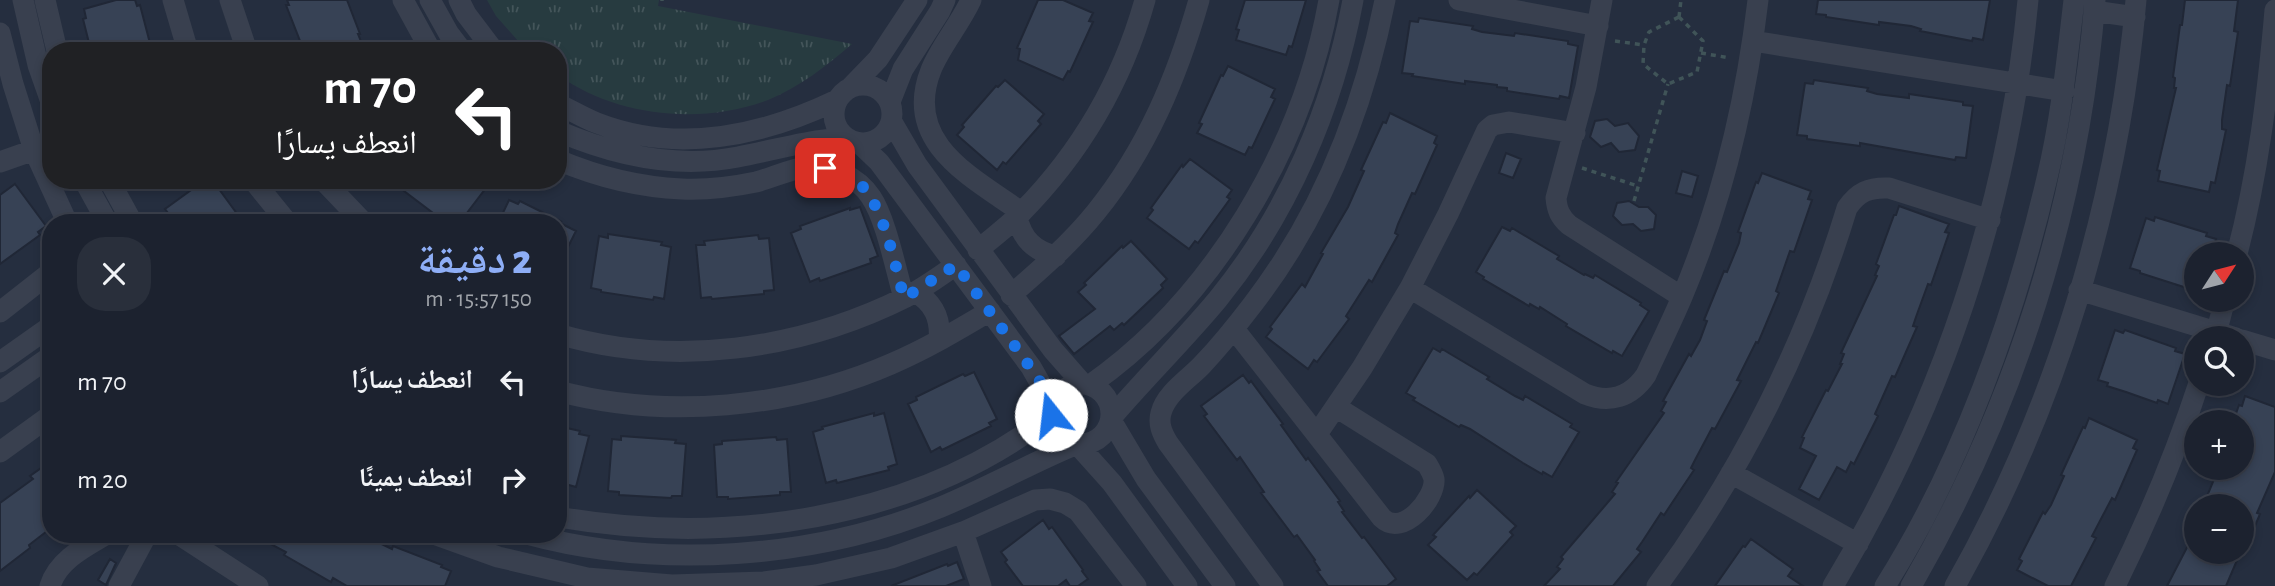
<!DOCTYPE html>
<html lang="ar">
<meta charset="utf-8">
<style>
body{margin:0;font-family:"Alegreya Sans","Noto Naskh Arabic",sans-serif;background:#292f3b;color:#f1f3f6;direction:rtl;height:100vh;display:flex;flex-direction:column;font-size:26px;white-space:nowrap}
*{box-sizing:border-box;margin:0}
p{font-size:23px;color:#a0a4aa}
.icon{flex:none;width:38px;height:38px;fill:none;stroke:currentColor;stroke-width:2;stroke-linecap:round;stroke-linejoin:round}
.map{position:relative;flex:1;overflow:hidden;direction:ltr}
.drawer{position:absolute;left:42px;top:214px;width:525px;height:329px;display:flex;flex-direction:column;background:#1c222f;border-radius:28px;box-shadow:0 4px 10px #0003,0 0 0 2px #3a3f4b;direction:rtl}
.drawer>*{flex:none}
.top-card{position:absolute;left:42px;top:42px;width:525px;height:147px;border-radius:28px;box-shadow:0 4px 10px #0003,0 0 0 2px #3a3f4b;direction:rtl;background:#202124;color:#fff;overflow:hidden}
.needle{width:46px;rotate:54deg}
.tools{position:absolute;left:2184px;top:242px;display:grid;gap:14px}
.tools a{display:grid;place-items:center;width:70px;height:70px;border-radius:50%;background:#1c222f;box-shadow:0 4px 10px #0003,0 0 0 2px #3a3f4b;font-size:35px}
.pin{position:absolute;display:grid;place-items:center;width:60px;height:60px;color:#fff;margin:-30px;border-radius:14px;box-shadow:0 4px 10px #0006}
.me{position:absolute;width:77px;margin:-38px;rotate:344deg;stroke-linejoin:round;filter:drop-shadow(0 0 5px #0008)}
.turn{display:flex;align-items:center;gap:24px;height:147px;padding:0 35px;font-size:32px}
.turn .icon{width:91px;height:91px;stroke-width:2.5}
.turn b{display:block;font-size:49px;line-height:60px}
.round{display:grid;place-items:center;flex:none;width:74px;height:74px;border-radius:28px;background:#292f3b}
.overview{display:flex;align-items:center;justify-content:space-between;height:119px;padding:0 35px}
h1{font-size:42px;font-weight:800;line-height:52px;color:#8eaef6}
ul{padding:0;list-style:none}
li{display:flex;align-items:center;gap:21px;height:98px;padding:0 35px}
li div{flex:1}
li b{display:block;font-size:26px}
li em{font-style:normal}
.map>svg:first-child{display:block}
</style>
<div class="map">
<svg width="2275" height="586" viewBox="0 0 2275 586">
<defs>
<pattern id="grass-tufts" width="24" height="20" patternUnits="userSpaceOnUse" patternTransform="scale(1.75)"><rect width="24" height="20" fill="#273b40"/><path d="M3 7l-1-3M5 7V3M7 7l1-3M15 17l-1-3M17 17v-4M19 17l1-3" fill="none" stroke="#44555a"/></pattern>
</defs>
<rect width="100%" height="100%" fill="#252e3f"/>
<!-- grass -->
<path fill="url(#grass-tufts)" d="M487,0H659L658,6L852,44C826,66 800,87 768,100C701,125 617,117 558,75V51H527L496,16Z"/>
<!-- building -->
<path fill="#374255" stroke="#202736" stroke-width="2" d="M116,0H135L137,6L140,5L152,51H91L83,19L86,18L84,9Z
M287,0H347L360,34H358L362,44L345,51H304L286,5H289Z
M1038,0H1063L1093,13L1089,21L1093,22L1070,72L1068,71L1063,80L1018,60L1020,49L1017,48Z
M1245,0H1306L1292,47L1289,46L1286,55L1236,40L1239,30L1236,29Z
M1818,0H1990L1983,40L1973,38L1972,41L1920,31L1921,29L1911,26L1879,22V25L1826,17V15L1816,14Z
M2185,0H2238L2234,31L2238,32L2230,86L2227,85L2222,120V129L2226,130L2215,183L2211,182L2209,192L2158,181L2160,171L2157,170L2176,88H2174L2175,78L2173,77L2180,25H2182Z
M1419,18L1473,26L1472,29L1482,32L1514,36L1515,33L1568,41V44L1578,46L1569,98L1560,96L1559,99L1507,91V88L1497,87V85L1465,81V84L1412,76L1413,74L1402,73L1410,21L1418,22Z
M1228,66L1275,89L1271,97L1275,99L1252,148L1249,147L1245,155L1197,133L1202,124L1199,123L1221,75L1223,76Z
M1005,80L1044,114L1038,121L1041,124L1006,164L1003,162L997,170L957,135L964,127L962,125L996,86L998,87Z
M1814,80L1868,88L1867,91L1877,94L1909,98V94L1963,102V105L1973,106L1966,158L1956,157L1955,160L1860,143V146L1807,139V136L1797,135L1805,83L1813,84Z
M1390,113L1437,136L1434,143L1437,145L1415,194L1412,193L1398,224L1395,233L1398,235L1372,282L1369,280L1346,316L1349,319L1317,362L1314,360L1308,369L1266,337L1272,329L1270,327L1302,284L1305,287L1323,254L1321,253L1348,207L1364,171L1361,170L1383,122L1386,123Z
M1607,119L1615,126L1628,123L1639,136L1635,150L1619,152L1611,143L1601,147L1590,137L1595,121Z
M1506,153L1521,159L1513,178L1499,173Z
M1190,159L1232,190L1227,197L1230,199L1198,243L1195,241L1189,249L1147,218L1153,210L1151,208L1182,165L1183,167Z
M1682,171L1698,176L1692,197L1676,193Z
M1762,173L1811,191L1808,199L1812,200L1794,252L1790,251L1776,291L1779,293L1758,343L1756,342L1737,380L1741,381L1715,429L1712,428L1695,460L1691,468L1694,470L1664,515L1661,513L1642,542L1637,549L1641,552L1613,586H1544L1560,569L1557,567L1563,559L1561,557L1615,494L1612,492L1618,483L1616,482L1664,413L1661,411L1666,402L1663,401L1689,354L1691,356L1700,340L1707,321L1704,320L1724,271L1727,272L1739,243L1741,233L1738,232L1756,182L1758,183Z
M205,180H208L214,187L216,185L243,222H175L165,209Z
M412,180H492L460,222H445L404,191Z
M15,184L46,226L38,232L40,235L0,264V195Z
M509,200L518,204L520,201L562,222H512L501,217Z
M1629,201L1639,207H1648L1656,215L1654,229L1641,231L1633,224L1622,225L1613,216L1617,203Z
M1899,206L1949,224L1945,232L1949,233L1931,285L1928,284L1916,317L1913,326L1917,327L1895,377L1892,376L1875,414L1878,416L1854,464L1851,462L1846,472L1837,467L1819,500L1799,489L1816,456L1800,448L1804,438L1802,437L1826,390L1828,391L1842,364H1840L1844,354L1841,353L1877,276L1875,275L1879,266L1876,264L1894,215H1896Z
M860,207L878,256L870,259L871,263L820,281L819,278L810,282L791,233L801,229L800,226L850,208V210Z
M2155,217L2207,233L2206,236L2216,239L2212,254H2196V288L2191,286L2190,289L2140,273V271L2130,268L2146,218L2154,221Z
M558,222L576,231L558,267Z
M1502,227L1510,231L1512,228L1559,256L1557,259L1584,275L1585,274L1593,278L1595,275L1641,303L1640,305L1649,311L1622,356L1613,351L1612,353L1566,326L1567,324L1540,307L1539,309L1530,304L1529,306L1483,279L1484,277L1476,272Z
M608,234L662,242L661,245L671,247L664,299L654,297L653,300L601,292V290L591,288L599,236L608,238Z
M758,235L759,239L769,238L774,290L764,291V294L712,299L711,297L701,298L696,245H705L704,241Z
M1131,241L1167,279L1161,285L1163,288L1124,325L1122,323L1114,330L1110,326L1074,354L1059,336L1095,309L1078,292L1086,285L1084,283L1122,246L1123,248Z
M2115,330L2123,333L2125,330L2176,348L2175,351L2185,354L2168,404L2158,400L2157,403L2126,392L2107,386L2108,383L2098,380Z
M1433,348L1440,352L1442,349L1489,377L1487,379L1515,396L1523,400L1525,396L1572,424L1570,427L1579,432L1552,477L1543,472L1542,474L1523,463L1470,429L1461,425L1459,427L1413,400L1415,398L1406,393Z
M974,372L997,419L989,423L991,426L942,450L940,447L931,452L908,404L917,400L916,397L963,374L965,376Z
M1243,375L1249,383L1251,381L1283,424L1281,425L1306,460L1308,458L1340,501L1338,502L1344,511L1342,512L1362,538L1364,537L1396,579L1387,586H1328L1317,571L1320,570L1314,561L1315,560L1297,535L1294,537L1261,493L1264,492L1240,457L1237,460L1204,416L1207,414L1201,406Z
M2245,396L2275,407V472L2257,513L2260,514L2242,557V506H2203L2219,467H2242V422H2233L2239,405L2242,406Z
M874,413V416L884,413L897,464L888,467L889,470L837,483L836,480L826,483L813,432L823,429L822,427Z
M2089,418L2137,440L2133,448L2137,450L2115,500L2112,498L2092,536L2096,538L2071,586H2048L2017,570L2022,561L2019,559L2043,512L2045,514L2051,505L2064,476L2061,475L2083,427L2085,428Z
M558,426L580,431L579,434L589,436L576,487L558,482Z
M621,436L676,440L675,443L686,444L682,496H672L671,498L619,495V492L608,491L612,439L621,440Z
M776,437L777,440L787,439L791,492H780V495L728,499V497H717L714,445L722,444V441Z
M51,461V528L29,545L30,548L0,571V503L33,479L30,476Z
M1477,490L1516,526L1510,532L1513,535L1477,575L1474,573L1467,580L1428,545L1436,537L1433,535L1469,496L1470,498Z
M1043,520L1049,529L1052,527L1083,570L1082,571L1088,579L1078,586H1070L1066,580L1058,586H1023L1005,562L1007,560L1001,552Z
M2196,530V551H2241L2226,586H2167Z
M252,534H361L392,549L393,546L442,565L441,567L451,571L445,586H347L333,578L331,582L284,555L286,552Z
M1751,539L1793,569L1788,576L1803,586H1715L1743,546L1745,547Z
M110,559L116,563L106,585L98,580Z
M957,562L964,579L946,586H891L947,564L948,566Z"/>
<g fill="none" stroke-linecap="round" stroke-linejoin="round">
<!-- path -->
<path stroke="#405458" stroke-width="3.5" stroke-dasharray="5 5" stroke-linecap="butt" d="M662,1V0
M1679,17L1703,41L1697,72L1668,84L1643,64L1644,45L1649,32Z
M1679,17L1681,0
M1615,41L1644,45
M1701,53L1730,58
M1582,168L1638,186
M1634,201L1668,84"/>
<!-- minor -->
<path stroke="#39404f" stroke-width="21" d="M23,0L38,65L51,102
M45,0L57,51
M173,0L188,51
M230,0L247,51
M403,0L431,51
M430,0L449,34L462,51
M459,0L466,14L494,51
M971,0C960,24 940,47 931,70C902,143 972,177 1021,212
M1459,0L1598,26
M1602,0L1586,87L1556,198C1557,210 1560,217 1569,225L1682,297
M2094,11L2135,17
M0,33L13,84L34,150L67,222
M1753,41L2064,91
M834 114a29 29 0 1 1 58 0a29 29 0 1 1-58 0Z
M851,87L878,59L917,0
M890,102L903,69L940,11L945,0
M558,104C571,110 584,118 597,123C677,154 762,136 837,100
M892,122L917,165L1053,350L1082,383
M558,131C616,156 676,169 738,157C774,150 808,140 845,138
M860,144L879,162L1031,367L1052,404
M558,160C598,177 638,187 682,189C706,190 732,187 756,182C772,178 790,169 807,167C831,164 858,177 871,197C886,219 896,271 904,298
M0,162L34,150
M84,180L107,222
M109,180L132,222
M253,180L287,222
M323,180L363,222
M1017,217C1022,239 1034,251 1056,256
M978,250C992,238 1007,227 1019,215C1079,155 1122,82 1145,0
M2237,254C2258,174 2268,92 2275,10
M1410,288L1585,394C1610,404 1631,397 1646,375C1658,349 1671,323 1682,297C1722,202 1746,102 1758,0
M2079,290L2236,338
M915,292C934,303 941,319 939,340
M1011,295C1041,269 1071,243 1096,212C1147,149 1177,77 1199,0
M0,312L51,272
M1234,329L1382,518C1403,538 1436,498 1434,479C1433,474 1430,469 1427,464L1336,407
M558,334C673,368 800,350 906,297C924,288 940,276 956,265
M2215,338L2225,299
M2242,340L2275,350
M0,362L51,326
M1051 414a30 30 0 1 1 60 0a30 30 0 1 1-60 0Z
M1090,385C1213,299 1303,147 1329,0
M558,391C666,420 790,408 891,364C926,349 958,330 990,311
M0,392L51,356
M1111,418C1146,377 1184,340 1218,299C1288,213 1333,108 1353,0
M1111,420L1146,479L1225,586
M1317,434L1362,368L1410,288L1448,214L1487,130L1493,125L1509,122L1575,133
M0,452L51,415
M1731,473L1858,544
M558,517C726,546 914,521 1051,415
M963,532L981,586
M178,534L258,586
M434,534L498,557L587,578L672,585L764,582L816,575L891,558L963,532L1035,500L1050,499L1065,503L1078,511L1136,586
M527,534C660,570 815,559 941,507C987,488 1031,463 1077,444L1112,483L1187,586
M50,586C58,560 85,547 107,534
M119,586L147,534
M1273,586L1168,443C1162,433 1158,424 1161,413C1166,393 1189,379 1202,365C1221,345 1237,325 1253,304C1323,213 1363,111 1385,0
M1657,586C1741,473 1806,343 1847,208C1858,192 1869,187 1889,188L1990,220
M1833,586C1941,407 2008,208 2028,0
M1885,586C1961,466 2015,316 2047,178C2061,120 2067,60 2074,0
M1911,586C2015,407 2079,206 2095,0
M1955,586C2056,408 2118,203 2136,0
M2115,586C2148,520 2176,453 2199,383"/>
</g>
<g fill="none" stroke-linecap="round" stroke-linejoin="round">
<!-- route -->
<path stroke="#1a73e8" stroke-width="12" stroke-dasharray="0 21.6" d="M825,168C838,171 850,175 860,184C884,207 895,265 904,298L956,265L1038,378L1052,404L1051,415"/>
</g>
</svg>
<div class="tools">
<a><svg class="needle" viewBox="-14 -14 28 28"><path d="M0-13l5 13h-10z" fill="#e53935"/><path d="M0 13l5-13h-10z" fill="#a0a4aa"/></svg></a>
<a><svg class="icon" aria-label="search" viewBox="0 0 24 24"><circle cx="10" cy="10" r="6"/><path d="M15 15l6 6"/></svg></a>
<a>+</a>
<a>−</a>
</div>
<div class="pin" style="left:825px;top:168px;background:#d93025"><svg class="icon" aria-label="arrive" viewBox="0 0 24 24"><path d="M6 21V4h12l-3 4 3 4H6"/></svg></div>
<svg class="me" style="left:1051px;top:415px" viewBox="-20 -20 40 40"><circle r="19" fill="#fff"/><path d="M0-13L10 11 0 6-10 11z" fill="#1a73e8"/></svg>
<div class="top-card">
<div class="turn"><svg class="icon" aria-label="left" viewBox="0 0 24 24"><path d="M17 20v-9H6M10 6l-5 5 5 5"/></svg><div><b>70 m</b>انعطف يسارًا</div></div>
</div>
<section class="drawer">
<div class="overview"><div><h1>2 دقيقة</h1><p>150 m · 15:57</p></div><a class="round"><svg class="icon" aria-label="close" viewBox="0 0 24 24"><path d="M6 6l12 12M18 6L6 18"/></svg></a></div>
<ul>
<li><svg class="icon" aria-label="left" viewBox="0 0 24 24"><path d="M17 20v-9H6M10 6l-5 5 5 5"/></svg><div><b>انعطف يسارًا</b></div><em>70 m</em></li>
<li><svg class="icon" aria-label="right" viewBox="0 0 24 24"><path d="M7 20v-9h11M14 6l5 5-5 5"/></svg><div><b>انعطف يمينًا</b></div><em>20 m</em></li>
</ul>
</section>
</div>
